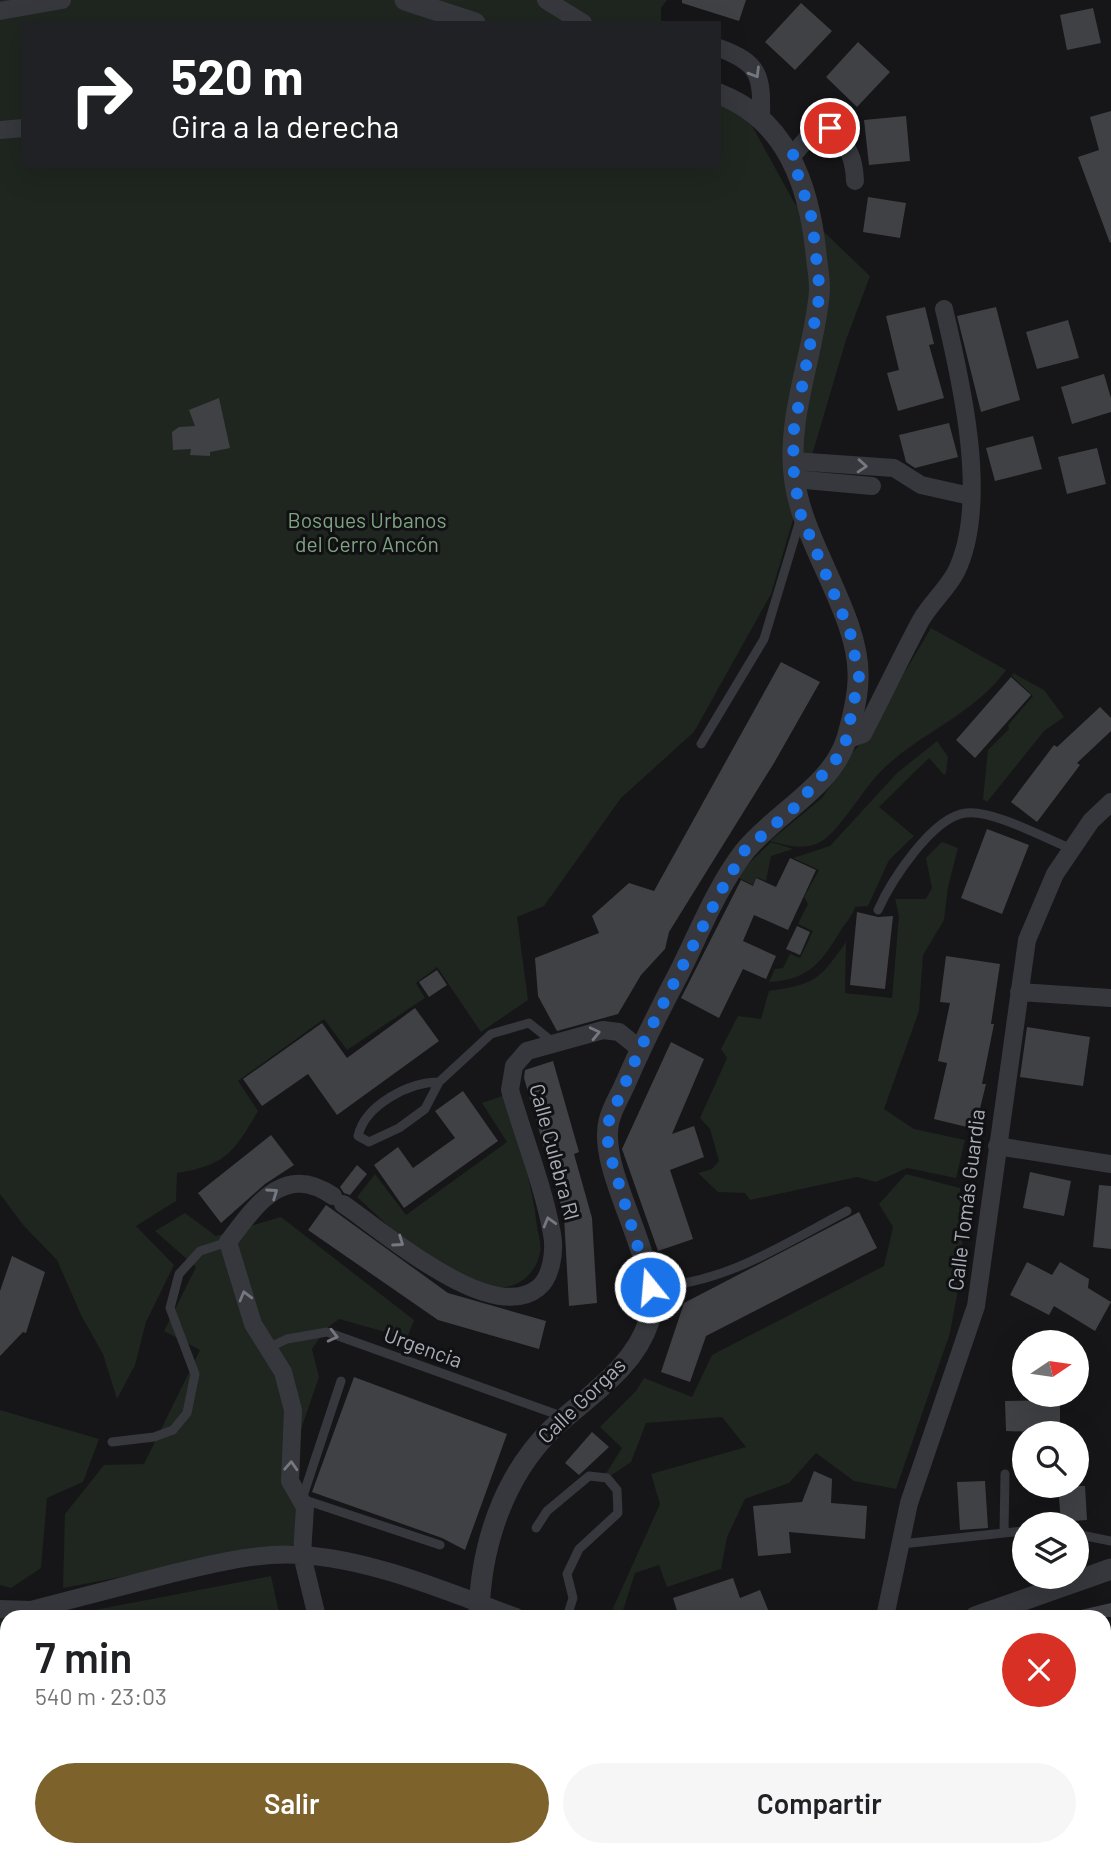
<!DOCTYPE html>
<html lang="es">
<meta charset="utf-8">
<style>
body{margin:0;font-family:Barlow,sans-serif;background:#f6f6f6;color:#202124;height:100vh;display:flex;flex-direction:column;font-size:26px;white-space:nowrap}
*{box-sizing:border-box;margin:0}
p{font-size:23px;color:#757577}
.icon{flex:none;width:38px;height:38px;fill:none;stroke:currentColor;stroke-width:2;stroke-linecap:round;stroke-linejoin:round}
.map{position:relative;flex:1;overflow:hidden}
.sheet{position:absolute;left:0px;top:1610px;width:1111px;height:247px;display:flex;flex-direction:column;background:#fff;border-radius:21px 21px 0 0;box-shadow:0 7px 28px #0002}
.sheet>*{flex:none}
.guide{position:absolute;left:21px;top:21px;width:700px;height:147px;border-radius:0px;box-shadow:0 7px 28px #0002;background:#202124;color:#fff;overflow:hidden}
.needle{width:46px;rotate:77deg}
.buttons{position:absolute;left:1012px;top:1330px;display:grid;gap:14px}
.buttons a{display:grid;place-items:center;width:77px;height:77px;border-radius:50%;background:#fff;box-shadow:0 7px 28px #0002;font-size:35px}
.pin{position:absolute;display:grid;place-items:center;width:60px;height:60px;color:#fff;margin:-30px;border:4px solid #fff;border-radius:50%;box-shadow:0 2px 7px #0007}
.me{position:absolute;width:77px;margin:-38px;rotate:343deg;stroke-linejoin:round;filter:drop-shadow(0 0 5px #0008)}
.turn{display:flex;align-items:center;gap:24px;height:147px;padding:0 35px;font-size:32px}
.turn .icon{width:91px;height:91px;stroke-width:2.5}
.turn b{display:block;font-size:49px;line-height:60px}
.round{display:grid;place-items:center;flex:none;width:74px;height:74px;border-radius:37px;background:#f6f6f6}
.overview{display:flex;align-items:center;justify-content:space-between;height:119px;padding:0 35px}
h1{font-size:42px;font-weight:600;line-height:52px}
.button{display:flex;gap:14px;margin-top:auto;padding:14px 35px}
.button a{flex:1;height:80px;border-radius:42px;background:#7e622b;color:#fff;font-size:28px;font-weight:600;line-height:80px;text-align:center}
.button a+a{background:#f6f6f6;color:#202124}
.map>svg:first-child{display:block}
</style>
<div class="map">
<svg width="1111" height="1856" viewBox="0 0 1111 1856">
<rect width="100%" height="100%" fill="#161618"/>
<!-- green -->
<path fill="#1e261f" d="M0,0H667L661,8V23H23V166H719V98L739,102L795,204L870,276L846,340L771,594L694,732L621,798L544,906L517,917L528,1000L481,1032L437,967L416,983L425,998L347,1050L324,1019L238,1081L258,1111C234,1152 226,1165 177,1173L176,1201L136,1226L174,1265L146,1322L135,1365L117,1399L103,1354L82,1317L57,1260L24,1226L0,1194Z
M931,628L1006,670C975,714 919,733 881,771C864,788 840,830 822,841C805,851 788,846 770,841L822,798L854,751L865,739Z
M1013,673L1044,690L1064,717L1044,731L987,802L983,799L988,750L1009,729L1008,725L1033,696L1012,676Z
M937,741L948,757L946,773L944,775L929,758L879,807L914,836L889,860L868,906L855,907C852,916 847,921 841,930C822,962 809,980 769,982L775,969L783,968L790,954L800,958L813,931L798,924L808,904L804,897L819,870L793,858L830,846L897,773Z
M771,842L793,849L771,856L766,881L756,877L753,885L739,878L745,867Z
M942,842L958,848L948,887L944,920L923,955L919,1011L884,1109L914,1129L965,1140L956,1178L907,1168L876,1182L857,1177L750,1200L745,1193L718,1192L698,1173L712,1169L719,1161L710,1129L700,1118L727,1058L721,1049L738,1016L761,1019L769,991C816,984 819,980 846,942L845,993L892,998L899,916L895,899H926L932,888L926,858Z
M505,1095C517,1138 532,1181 537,1226C538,1234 542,1245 540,1252C538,1265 530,1276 520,1282C468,1310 392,1228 357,1197L375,1174L406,1215L507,1142L482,1103Z
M906,1174L960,1188L963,1262L950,1333L896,1489L854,1481L816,1453L789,1483L745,1499L727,1537L721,1569L667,1587L659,1565L635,1573L621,1617H609L660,1504L651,1474L746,1447L722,1417L646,1423L631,1462L600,1483L622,1448L600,1427L636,1391L644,1378L692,1397L712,1355L884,1266L893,1227L879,1204Z
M185,1213L216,1236L281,1217L414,1320L407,1338L339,1319L327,1328L312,1349L319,1377L287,1470L302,1516L296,1544L63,1588L65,1514L104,1465L144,1464L200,1350L164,1331L196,1267L155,1231Z
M0,1410L99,1439L83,1482L47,1498L41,1568L11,1588L0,1585Z
M271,1576L280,1617H7V1696L0,1683V1617L74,1614Z
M1111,1808V1856H1091L1090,1850H1104V1811Z
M0,1812L7,1815V1850H32L31,1854L0,1856Z
M58,1850H227L228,1856H56Z"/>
<!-- building -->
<path fill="#404145" d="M682,0H746L739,21L682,3Z
M801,3L832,31L795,70L765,42Z
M1093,8L1101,43L1067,50L1060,15Z
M858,42L890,72L857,107L826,77Z
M1111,111V242L1110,243L1078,157L1099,150L1090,117Z
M906,116L910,161L869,165L864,120Z
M868,197L906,203L900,238L863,232Z
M925,307L934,344L929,345L944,398L898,411L887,373L899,370L886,316Z
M996,307L1020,400L981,412L957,316Z
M1068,320L1079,358L1037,369L1026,332Z
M1104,374L1111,398V412L1072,424L1061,387Z
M219,398L230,448L210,452V456L190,455L191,449L173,450L172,432L179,427L195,426L189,410Z
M949,423L958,457L915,468L906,462L899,435Z
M1033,436L1042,469L995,481L986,448Z
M1097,448L1106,484L1067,494L1058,457Z
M781,662L820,682L774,763L669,932L665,949L641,975L618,1014L557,1031L538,996L535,958L599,933L592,916L629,883L654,891Z
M1011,677L1031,695L975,758L956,740Z
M1100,707L1111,718V731L1077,763L1080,765L1037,822L1011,802L1054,745L1057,747Z
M987,829L1029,845L1002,914L961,898Z
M790,858L816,870L788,930L754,915L743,941L776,956L766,979L743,969L719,1018L681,998L741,880L753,886L756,878L776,887Z
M857,912L878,917L893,916L885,989L850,985Z
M797,926L810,932L800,955L786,949Z
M946,956L1000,964L991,1024H994L982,1084H986L975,1129L934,1119L947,1063L938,1061L950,1003L940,1002Z
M437,970L447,985L429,997L419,982Z
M415,1008L439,1041L337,1115L308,1074L262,1106L243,1079L322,1023L347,1058Z
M1027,1027L1090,1037L1083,1086L1020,1077Z
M671,1042L704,1059L672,1134L694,1126L704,1157L670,1170L693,1239L658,1251L622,1149Z
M553,1061L579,1152L574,1154L592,1218L597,1303L569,1306L564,1216L524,1078L525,1070Z
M463,1091L498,1141L404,1208L374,1165L398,1147L413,1168L455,1138L435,1111Z
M271,1135L294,1165L265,1184L221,1223L198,1193Z
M357,1165L367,1174L350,1195L344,1193L340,1187Z
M1030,1172L1071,1181L1064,1216L1023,1208Z
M1099,1185L1111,1186V1249L1093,1247Z
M326,1205L448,1293L546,1321L539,1349L438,1320L308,1230Z
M859,1212L877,1248L706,1336L690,1382L661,1372L684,1303Z
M12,1256L45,1272L26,1333L23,1332L0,1356V1291Z
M1027,1262L1052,1275L1060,1262L1089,1279L1088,1288L1111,1302L1095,1331L1054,1306L1049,1315L1010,1295Z
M354,1377L507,1434L465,1550L442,1538L312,1492Z
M1060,1400V1433L1006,1431L1005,1401Z
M592,1432L609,1447L579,1475L565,1463Z
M814,1471L832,1479L831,1503L867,1506L865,1539L789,1532L791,1553L758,1556L753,1506L802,1502Z
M985,1481L988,1528L960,1530L957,1482Z
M1058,1486H1085L1087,1520L1061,1522Z
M733,1578L740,1598L760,1590L771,1617H679L673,1598Z
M1111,1603V1617H1073L1072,1612Z"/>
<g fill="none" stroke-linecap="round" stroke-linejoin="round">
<!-- service -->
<path stroke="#37383d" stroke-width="9" d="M701,744L764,639L800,520
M878,910C891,881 932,817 966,813C992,809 1046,839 1072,849
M439,1082C409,1082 365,1105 358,1136L369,1142L399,1128L425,1109L439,1082L491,1034L529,1023L554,1043
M650,1287C723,1285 784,1244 847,1211
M268,1348L287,1339L327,1332L564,1417
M341,1381L302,1499L440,1545
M112,1442L154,1437L173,1430L187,1413L195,1374L170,1308L179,1274L200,1251L228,1242
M1005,1474L1004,1533L1024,1531
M536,1528L547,1511L589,1476L607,1478L617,1490L618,1513L579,1549L567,1574L573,1598L567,1617
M1076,1534L1111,1541
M901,1544L1004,1533
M1104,1767L1111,1759
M450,1850L458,1856
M913,1856L914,1850"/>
<!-- minor -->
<path stroke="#37383d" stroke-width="18" d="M546,0L583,23
M0,11L62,0
M719,48C760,63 762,76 761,117
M0,130L23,128
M792,156L817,127L830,128C848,146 854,156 855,181
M794,461L894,468L921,485L970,496
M794,479L872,486
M846,740L863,734C883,696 901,657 921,620C931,603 947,589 956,572C990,503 961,380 944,309
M1019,992L1111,998
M997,1146L1111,1164
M343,1204C383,1231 491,1326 538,1288C552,1277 555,1250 552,1234C544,1188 523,1135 510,1090L514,1066L527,1051L603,1030L619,1032L640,1049
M0,1609L31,1610C77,1598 124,1586 170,1574C213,1564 257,1552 301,1555C372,1559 450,1593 516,1617
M317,1617L302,1555L305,1507L290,1481L293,1410L283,1372L253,1324L228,1242C256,1205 284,1162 333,1196
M885,1617L909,1503L976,1306L1027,940L1055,874L1091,821L1111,802
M0,1694L7,1706
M1104,1728L1111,1725
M210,1850L223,1856
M562,1850L567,1856
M987,1850L991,1856
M46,1856L49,1850"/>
<!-- tertiary -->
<path stroke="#37383d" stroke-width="21" d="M405,0L475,23
M479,1617C480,1549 502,1478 552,1429C586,1397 634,1369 649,1321C666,1267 596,1173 609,1121C612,1108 621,1094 626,1082C642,1045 660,1009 679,973C699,933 717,887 744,852C774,814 832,787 847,738C852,720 858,697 858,679C861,618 804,546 795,483C785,420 813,358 819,296C821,282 817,267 816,253C809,186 787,120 719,94
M975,1617L1111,1569
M468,1856V1850
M530,1856L537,1850"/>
</g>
<!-- one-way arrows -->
<defs><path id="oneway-chevron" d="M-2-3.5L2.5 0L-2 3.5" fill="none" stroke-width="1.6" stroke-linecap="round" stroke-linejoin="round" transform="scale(1.75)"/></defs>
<g stroke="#757881">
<use href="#oneway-chevron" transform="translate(755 73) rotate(59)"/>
<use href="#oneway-chevron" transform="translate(862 466) rotate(4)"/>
<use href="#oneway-chevron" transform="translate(595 1033) rotate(-13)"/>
<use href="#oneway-chevron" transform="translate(273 1193) rotate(-35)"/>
<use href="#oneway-chevron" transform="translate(549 1222) rotate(-106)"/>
<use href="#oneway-chevron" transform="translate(399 1242) rotate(35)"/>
<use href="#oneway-chevron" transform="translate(245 1296) rotate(-105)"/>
<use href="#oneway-chevron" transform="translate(333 1336) rotate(14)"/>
<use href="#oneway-chevron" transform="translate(291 1466) rotate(-87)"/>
</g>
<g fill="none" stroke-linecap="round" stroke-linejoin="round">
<!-- route -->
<path stroke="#1a73e8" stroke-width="12" stroke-dasharray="0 21.6" d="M650,1287L608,1148V1123L640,1049L722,889L745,850L794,808L838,757L846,740L859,677L850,632L801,515L794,479L793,434L820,293L812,219L792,156L817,127L830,128"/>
</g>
<g text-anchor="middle" stroke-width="6" stroke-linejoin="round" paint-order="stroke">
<!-- park labels -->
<g font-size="21" fill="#7fa381" stroke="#111113">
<text x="367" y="528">Bosques Urbanos<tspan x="367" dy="24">del Cerro Ancón</tspan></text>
</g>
<!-- street labels -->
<g font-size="21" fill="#a8adb8" stroke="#111113">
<text transform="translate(554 1152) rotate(75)" y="7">Calle Culebra Rl</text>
<text transform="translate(967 1200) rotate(-83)" y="7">Calle Tomás Guardia</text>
<text transform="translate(423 1348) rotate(20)" y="7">Urgencia</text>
<text transform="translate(582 1401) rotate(-44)" y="7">Calle Gorgas</text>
</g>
</g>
</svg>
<div class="buttons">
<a><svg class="needle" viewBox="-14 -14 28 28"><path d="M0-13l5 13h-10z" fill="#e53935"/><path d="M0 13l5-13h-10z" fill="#757577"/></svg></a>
<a><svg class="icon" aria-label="search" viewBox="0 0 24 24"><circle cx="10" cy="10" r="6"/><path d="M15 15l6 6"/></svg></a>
<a><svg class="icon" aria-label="layers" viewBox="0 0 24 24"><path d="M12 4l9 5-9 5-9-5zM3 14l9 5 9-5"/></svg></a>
</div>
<div class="pin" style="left:830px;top:128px;background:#d93025"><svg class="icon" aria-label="arrive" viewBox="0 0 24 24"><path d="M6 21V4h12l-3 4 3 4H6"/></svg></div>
<svg class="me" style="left:650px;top:1287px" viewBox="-20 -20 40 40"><circle r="17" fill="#1a73e8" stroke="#fff" stroke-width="3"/><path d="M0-11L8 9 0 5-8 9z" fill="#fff"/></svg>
<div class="guide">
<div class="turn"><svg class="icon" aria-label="right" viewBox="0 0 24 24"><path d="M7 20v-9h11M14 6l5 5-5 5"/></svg><div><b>520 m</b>Gira a la derecha</div></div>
</div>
<section class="sheet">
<div class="overview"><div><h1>7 min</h1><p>540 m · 23:03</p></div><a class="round" style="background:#d93025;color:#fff"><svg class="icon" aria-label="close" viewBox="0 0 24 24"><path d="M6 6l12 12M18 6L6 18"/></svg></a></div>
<div class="button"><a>Salir</a><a>Compartir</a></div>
</section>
</div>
